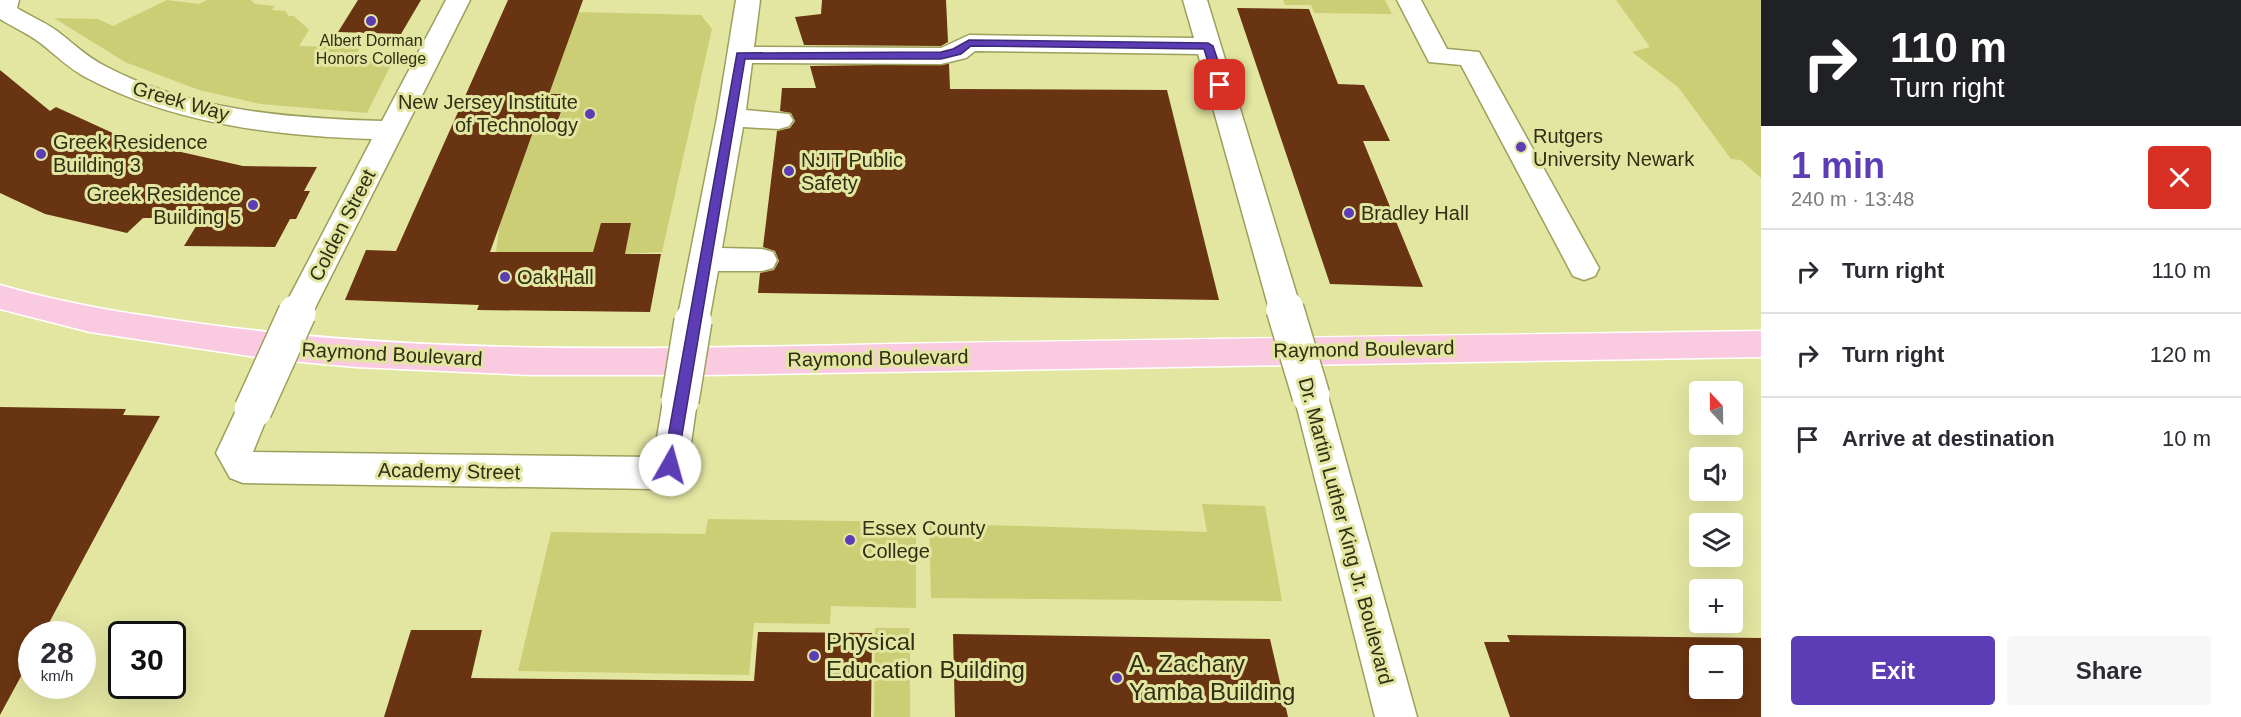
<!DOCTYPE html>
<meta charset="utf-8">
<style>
body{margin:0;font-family:Helvetica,sans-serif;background:#f7f7f7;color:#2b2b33;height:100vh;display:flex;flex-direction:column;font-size:22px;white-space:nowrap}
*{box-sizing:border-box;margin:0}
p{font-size:20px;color:#7c7c81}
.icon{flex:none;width:33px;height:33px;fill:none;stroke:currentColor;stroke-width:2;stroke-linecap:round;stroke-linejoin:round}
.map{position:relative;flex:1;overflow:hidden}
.details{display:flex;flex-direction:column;background:#fff;width:480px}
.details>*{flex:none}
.top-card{background:#202124;color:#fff;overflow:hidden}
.needle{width:39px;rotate:338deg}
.fabs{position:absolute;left:1689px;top:381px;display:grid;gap:12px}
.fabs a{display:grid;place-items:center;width:54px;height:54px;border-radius:6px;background:#fff;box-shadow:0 6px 24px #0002;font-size:30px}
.speed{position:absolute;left:18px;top:621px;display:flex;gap:12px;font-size:30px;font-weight:700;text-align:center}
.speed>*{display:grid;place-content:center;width:78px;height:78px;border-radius:50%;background:#fff;box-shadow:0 6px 24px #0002;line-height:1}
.speed small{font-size:15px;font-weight:400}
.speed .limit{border:3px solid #111;border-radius:9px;background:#fff;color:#111}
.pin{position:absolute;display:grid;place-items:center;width:51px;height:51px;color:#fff;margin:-26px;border-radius:12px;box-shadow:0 3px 9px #0006}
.me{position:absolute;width:66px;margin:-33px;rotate:7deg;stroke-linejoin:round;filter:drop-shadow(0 0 4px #0008)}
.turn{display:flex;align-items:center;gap:21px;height:126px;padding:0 30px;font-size:27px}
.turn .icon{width:78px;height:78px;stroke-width:2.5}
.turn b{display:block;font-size:42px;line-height:51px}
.round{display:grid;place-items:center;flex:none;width:63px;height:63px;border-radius:6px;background:#f7f7f7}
.headline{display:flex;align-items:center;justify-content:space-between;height:102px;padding:0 30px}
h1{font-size:36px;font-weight:800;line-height:45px;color:#5d3db5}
.primary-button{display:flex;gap:12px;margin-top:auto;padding:12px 30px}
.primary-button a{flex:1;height:69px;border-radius:6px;background:#5d3db5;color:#fff;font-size:24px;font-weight:800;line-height:69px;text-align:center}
.primary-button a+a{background:#f7f7f7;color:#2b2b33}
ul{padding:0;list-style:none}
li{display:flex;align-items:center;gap:18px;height:84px;padding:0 30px;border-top:2px solid #e1e1e2}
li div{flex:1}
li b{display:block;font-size:22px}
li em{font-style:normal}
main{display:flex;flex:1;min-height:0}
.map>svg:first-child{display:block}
</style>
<main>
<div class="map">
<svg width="1761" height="717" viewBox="0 0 1761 717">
<rect width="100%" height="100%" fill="#e3e6a1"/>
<!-- green -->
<path fill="#cbce74" d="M167,0L199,4L207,0H251L255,4L275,6L272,10L285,11L289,16H294L309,30L299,46L357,47L359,50L353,59L393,61L367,113L260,104L199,90L125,62L54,18L98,19L113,26Z
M1283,0H1385L1392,14L1314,13L1311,5H1285Z
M1616,0H1761V178L1741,160L1731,159L1678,87L1632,52L1650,47Z
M578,12L701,15L712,29L662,252L625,254L631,223H602L593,252H496L500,223L533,132H555L567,95L549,94Z
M1202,504L1265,506L1282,601L931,598L929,523L1207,532Z
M708,519L916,522V608L831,606L830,624L754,623L749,675L518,671L551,532L705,534Z
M875,628H910V717H874Z"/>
<!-- building -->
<path fill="#693411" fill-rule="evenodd" d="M358,0H421L401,34L338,32Z
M508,0H583L549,94H567L554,132H533L490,252H593L601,223H631L625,254H661L650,312L477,310L479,305L345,300L366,250L396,251Z
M822,0H946L948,42L941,46L804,45L795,17L821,14Z
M1237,8L1309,9L1338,84L1364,85L1390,141H1363L1423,287L1330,284Z
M949,64L950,89L1167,90L1219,300L758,293L760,273L774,270L779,261L775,251L763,247L777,131L790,128L795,121L791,113L780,111L782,88H816L810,66Z
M0,70L50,111L56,107L128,140L243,166L317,167L304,191H310L296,219H290L275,247L184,246L201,218H143L127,233L45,214L0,193Z
M0,407L126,409L123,415L160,416L43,634H32V656L0,715Z
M411,630H482L471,678L754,681L758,632L872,633L871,717H384Z
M953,634L1270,639L1288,717H955Z
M1507,635L1761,638V717H1510L1484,642H1510ZM1700,656H1732V688H1700Z"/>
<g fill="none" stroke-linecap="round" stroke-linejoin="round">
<defs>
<path id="minor" d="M0,0H19L17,8C30,16 45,22 57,31C73,43 87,57 105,66C190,111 288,118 382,121L446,0H470L308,322L297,325L286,322L281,313L372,139C276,136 174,124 87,78C69,69 55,54 39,42C27,33 13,27 0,19Z
M736,0H760L754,47L941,48L969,35L1194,38L1183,0H1207L1301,309L1296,318L1285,321L1274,318L1269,309L1198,54L975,51L966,58L941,64L752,63L746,110L789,114L793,120L789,126L779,129L743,127L722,248L762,249L773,252L777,260L773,268L762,271H718L709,321L704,330L693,334L682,330L677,321L717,118Z
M1397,0H1421L1447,49L1479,52L1599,268L1595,276L1584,280L1573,276L1461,65L1429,62Z
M1311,382L1323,386L1328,396L1417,717H1375L1294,396L1299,386Z
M680,387L692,391L697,401L688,465L683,476L655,489L243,483L230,478L216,453L241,400L253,396L265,400L270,410L253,452L651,457L654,456L663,401L668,391Z"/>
<path id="major" d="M0,285C71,306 144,316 218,326C441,355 666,349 891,344C1181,339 1471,335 1761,331V357L707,375H532L356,367L269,359L90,332L0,309Z"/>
</defs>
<!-- minor casing -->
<use href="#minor" stroke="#9d9f5c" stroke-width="3"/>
<!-- major casing -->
<use href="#major" stroke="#fff" stroke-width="3"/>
<!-- minor -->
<use href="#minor" fill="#fff" fill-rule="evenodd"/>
<!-- major -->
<use href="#major" fill="#facae0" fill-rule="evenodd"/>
<defs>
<path id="minor-bridge" d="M1285,309L1311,396
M680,401L693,321
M253,410L297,313"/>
</defs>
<!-- minor-bridge casing -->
<use href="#minor-bridge" stroke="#9d9f5c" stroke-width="40" stroke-linecap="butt"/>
<!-- minor-bridge -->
<use href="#minor-bridge" stroke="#fff" stroke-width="37"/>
</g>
<!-- route -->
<path fill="#5d3db5" stroke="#3c2876" stroke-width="1.5" d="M969,40L1208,43L1213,46L1226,85L1220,89L1215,85L1204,49L971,46L961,54L941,59H745L677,465L675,469L670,471L665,469L663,465L737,53L941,52L953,49Z"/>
<!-- markers -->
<g fill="#5d3db5" stroke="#e3e6a1" stroke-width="2">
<circle cx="371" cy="21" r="6"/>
<circle cx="590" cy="114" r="6"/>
<circle cx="1521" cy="147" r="6"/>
<circle cx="41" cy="154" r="6"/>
<circle cx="789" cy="171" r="6"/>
<circle cx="253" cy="205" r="6"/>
<circle cx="1349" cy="213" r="6"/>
<circle cx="505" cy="277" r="6"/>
<circle cx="850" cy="540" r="6"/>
<circle cx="814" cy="656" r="6"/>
<circle cx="1117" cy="678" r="6"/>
</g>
<g text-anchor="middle" stroke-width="6" stroke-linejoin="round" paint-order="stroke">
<!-- far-poi labels -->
<g font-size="16" fill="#2e2f13" stroke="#e3e6a1">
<text x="371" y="46">Albert Dorman<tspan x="371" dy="18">Honors College</tspan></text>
</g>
<!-- street labels -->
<g font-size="20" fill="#2e2f13" stroke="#e3e6a1">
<text transform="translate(181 101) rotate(16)" y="7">Greek Way</text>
<text transform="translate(342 225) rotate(-63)" y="7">Colden Street</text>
<text transform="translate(1364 349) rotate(-1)" y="7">Raymond Boulevard</text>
<text transform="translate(392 354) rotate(3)" y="7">Raymond Boulevard</text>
<text transform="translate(878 358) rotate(-1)" y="7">Raymond Boulevard</text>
<text transform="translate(449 471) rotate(1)" y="7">Academy Street</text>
<text transform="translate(1346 531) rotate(75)" y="7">Dr. Martin Luther King Jr. Boulevard</text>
</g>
<!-- poi labels -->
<g font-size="20" fill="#2e2f13" stroke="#e3e6a1" text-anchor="start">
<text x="578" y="109" text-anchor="end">New Jersey Institute<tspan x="578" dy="23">of Technology</tspan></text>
<text x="1533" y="143">Rutgers<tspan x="1533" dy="23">University Newark</tspan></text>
<text x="53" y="149">Greek Residence<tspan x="53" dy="23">Building 3</tspan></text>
<text x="801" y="167">NJIT Public<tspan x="801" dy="23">Safety</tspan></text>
<text x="241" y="201" text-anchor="end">Greek Residence<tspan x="241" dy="23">Building 5</tspan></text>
<text x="1361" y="220">Bradley Hall</text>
<text x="517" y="284">Oak Hall</text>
<text x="862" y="535">Essex County<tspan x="862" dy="23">College</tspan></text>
</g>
<!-- near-poi labels -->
<g font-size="24" fill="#2e2f13" stroke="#e3e6a1" text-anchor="start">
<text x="826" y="650">Physical<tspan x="826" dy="28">Education Building</tspan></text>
<text x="1129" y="672">A. Zachary<tspan x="1129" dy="28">Yamba Building</tspan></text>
</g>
</g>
</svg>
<div class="fabs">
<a><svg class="needle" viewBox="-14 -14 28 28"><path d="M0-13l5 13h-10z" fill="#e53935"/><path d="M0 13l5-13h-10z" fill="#7c7c81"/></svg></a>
<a><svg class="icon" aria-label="sound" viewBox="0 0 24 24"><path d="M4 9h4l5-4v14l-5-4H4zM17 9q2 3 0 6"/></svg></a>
<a><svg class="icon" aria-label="layers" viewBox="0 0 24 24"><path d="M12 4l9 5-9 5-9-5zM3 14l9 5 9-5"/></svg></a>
<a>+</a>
<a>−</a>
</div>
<div class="speed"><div>28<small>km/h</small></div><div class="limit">30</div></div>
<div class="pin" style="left:1220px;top:85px;background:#d93025"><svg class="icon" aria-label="arrive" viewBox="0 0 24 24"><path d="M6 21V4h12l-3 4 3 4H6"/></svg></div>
<svg class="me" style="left:670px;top:465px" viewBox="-20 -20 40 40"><circle r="19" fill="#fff"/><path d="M0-13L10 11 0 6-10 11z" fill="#5d3db5"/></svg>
</div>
<section class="details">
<div class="top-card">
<div class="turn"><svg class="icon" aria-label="right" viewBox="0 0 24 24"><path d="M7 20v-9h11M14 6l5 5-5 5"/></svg><div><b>110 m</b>Turn right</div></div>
</div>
<div class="headline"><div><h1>1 min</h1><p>240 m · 13:48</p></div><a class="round" style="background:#d93025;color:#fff"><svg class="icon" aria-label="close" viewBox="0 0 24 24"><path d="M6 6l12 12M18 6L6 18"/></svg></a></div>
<ul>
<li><svg class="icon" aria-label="right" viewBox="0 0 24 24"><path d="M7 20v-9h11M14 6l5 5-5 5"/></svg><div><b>Turn right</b></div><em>110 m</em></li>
<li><svg class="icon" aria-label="right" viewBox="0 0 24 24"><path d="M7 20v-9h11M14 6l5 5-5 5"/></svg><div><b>Turn right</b></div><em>120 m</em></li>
<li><svg class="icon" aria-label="arrive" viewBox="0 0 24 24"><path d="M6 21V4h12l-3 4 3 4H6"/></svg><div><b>Arrive at destination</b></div><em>10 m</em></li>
</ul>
<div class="primary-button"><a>Exit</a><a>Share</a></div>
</section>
</main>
